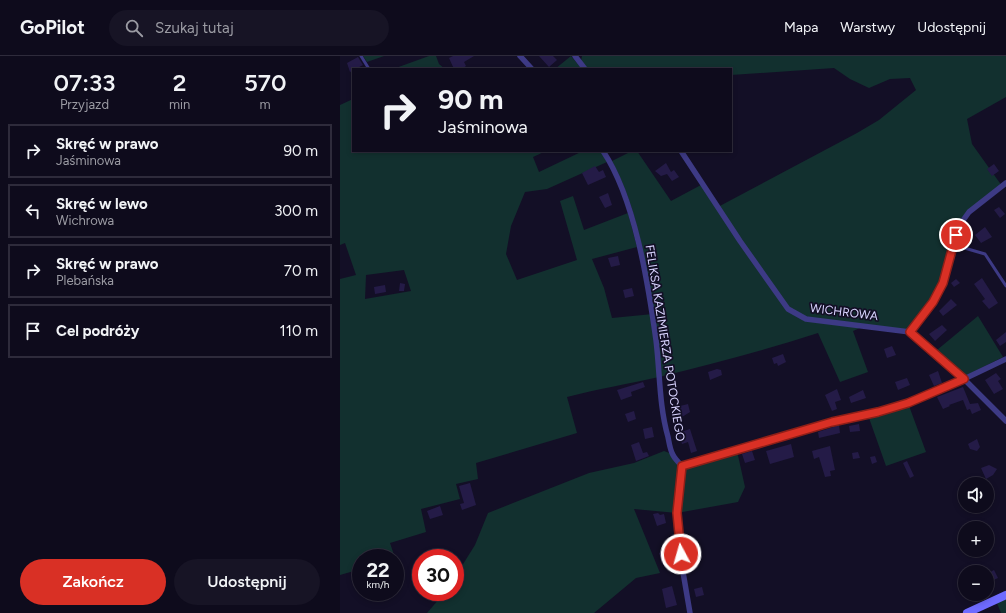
<!DOCTYPE html>
<html lang="pl">
<meta charset="utf-8">
<style>
body{margin:0;font-family:Figtree,sans-serif;background:#171425;color:#f1f3f6;height:100vh;display:flex;flex-direction:column;font-size:15px;white-space:nowrap}
*{box-sizing:border-box;margin:0}
p{font-size:13px;color:#9b9ba3}
.icon{flex:none;width:22px;height:22px;fill:none;stroke:currentColor;stroke-width:2;stroke-linecap:round;stroke-linejoin:round}
.map{position:relative;flex:1;overflow:hidden}
.panel{display:flex;flex-direction:column;background:#0e0b1c;width:340px}
.panel>*{flex:none}
.guide{position:absolute;left:12px;top:12px;width:380px;height:84px;border-radius:0px;box-shadow:0 2px 6px #0003,0 0 0 1px #2e2b3b;background:#0e0b1c;color:#f1f3f6;overflow:hidden}
.fabs{position:absolute;left:618px;top:421px;display:grid;gap:8px}
.fabs a{display:grid;place-items:center;width:36px;height:36px;border-radius:50%;background:#0e0b1c;box-shadow:0 2px 6px #0003,0 0 0 1px #2e2b3b;font-size:20px}
.speed{position:absolute;left:12px;top:493px;display:flex;gap:8px;font-size:20px;font-weight:700;text-align:center}
.speed>*{display:grid;place-content:center;width:52px;height:52px;border-radius:50%;background:#0e0b1c;box-shadow:0 2px 6px #0003,0 0 0 1px #2e2b3b;line-height:1}
.speed small{font-size:10px;font-weight:400}
.speed .limit{border:6px solid #d22;background:#fff;color:#111}
.pin{position:absolute;display:grid;place-items:center;width:34px;height:34px;color:#fff;margin:-17px;border:2px solid #fff;border-radius:50%;box-shadow:0 1px 4px #0007}
.me{position:absolute;width:44px;margin:-22px;rotate:354deg;stroke-linejoin:round;filter:drop-shadow(0 0 3px #0008)}
.turn{display:flex;align-items:center;gap:14px;height:84px;padding:0 20px;font-size:18px}
.turn .icon{width:52px;height:52px;stroke-width:2.5}
.turn b{display:block;font-size:28px;line-height:34px}
.eta{display:flex;justify-content:space-evenly;align-items:center;height:68px;text-align:center}
.eta b{font-size:24px;font-weight:600;line-height:28px}
.button{display:flex;gap:8px;margin-top:auto;padding:8px 20px}
.button a{flex:1;height:46px;border-radius:24px;background:#d93025;color:#fff;font-size:16px;font-weight:600;line-height:46px;text-align:center}
.button a+a{background:#171425;color:#f1f3f6}
ul{padding:0;list-style:none}
li{display:flex;align-items:center;gap:12px;height:54px;margin:0 8px 6px;padding:0 12px;border:2px solid #2e2b3b;border-radius:0px}
li div{flex:1}
li b{display:block;font-size:15px}
li em{font-style:normal}
header{display:flex;align-items:center;gap:24px;box-sizing:border-box;height:56px;padding:0 20px;background:#0e0b1c;border-bottom:1px solid #2e2b3b}
header strong{font-size:19px}
nav{display:flex;gap:22px;margin-inline-start:auto;font-size:14px}
.search{width:280px;height:36px;background:#171425;display:flex;align-items:center;gap:10px;box-sizing:border-box;padding:0 14px;border-radius:22px;color:#9b9ba3;font-size:15px}
main{display:flex;flex:1;min-height:0}
.map>svg:first-child{display:block}
</style>
<header>
<strong>GoPilot</strong>
<div class="search"><svg class="icon" aria-label="search" viewBox="0 0 24 24"><circle cx="10" cy="10" r="6"/><path d="M15 15l6 6"/></svg>Szukaj tutaj</div>
<nav><a>Mapa</a><a>Warstwy</a><a>Udostępnij</a></nav>
</header>
<main>
<section class="panel">
<div class="eta">
<div><b>07:33</b><p>Przyjazd</p></div>
<div><b>2</b><p>min</p></div>
<div><b>570</b><p>m</p></div>
</div>
<ul>
<li><svg class="icon" aria-label="right" viewBox="0 0 24 24"><path d="M7 20v-9h11M14 6l5 5-5 5"/></svg><div><b>Skręć w prawo</b><p>Jaśminowa</p></div><em>90 m</em></li>
<li><svg class="icon" aria-label="left" viewBox="0 0 24 24"><path d="M17 20v-9H6M10 6l-5 5 5 5"/></svg><div><b>Skręć w lewo</b><p>Wichrowa</p></div><em>300 m</em></li>
<li><svg class="icon" aria-label="right" viewBox="0 0 24 24"><path d="M7 20v-9h11M14 6l5 5-5 5"/></svg><div><b>Skręć w prawo</b><p>Plebańska</p></div><em>70 m</em></li>
<li><svg class="icon" aria-label="arrive" viewBox="0 0 24 24"><path d="M6 21V4h12l-3 4 3 4H6"/></svg><div><b>Cel podróży</b></div><em>110 m</em></li>
</ul>
<div class="button"><a>Zakończ</a><a>Udostępnij</a></div>
</section>
<div class="map">
<svg width="666" height="557" viewBox="0 0 666 557">
<rect width="100%" height="100%" fill="#130f26"/>
<!-- green -->
<path fill="#12302f" fill-rule="evenodd" d="M23,0H44L27,6Z
M89,0H96L99,8L105,13H53Z
M231,0L242,13H215Z
M242,0H666V41L627,63L632,88L662,130L629,156L619,170L603,227L570,276L522,271L513,275L528,316L500,326L478,277C426,294 372,308 319,321C288,328 257,333 227,341L237,377L136,407L138,423L116,428L120,443L81,453L86,476L50,487L55,502H21V513L0,519V223L16,219L5,187L0,189V49L13,43V95H206L193,101L199,116L243,95H261L267,106L207,133L185,136L171,170L166,198L177,224L237,204L220,145L233,140L244,174L288,157L297,191L252,203L264,232L272,262L313,258C305,206 298,153 272,105L292,95H297L331,145L361,129L376,152L517,77L539,64L576,34L570,22L550,23L529,32L510,23L494,12L391,19V13H247L241,5ZM64,214L71,235L25,243L26,219Z
M638,260L663,301L625,320L597,294Z
M568,347L586,396L546,410L529,362L553,354Z
M324,395L332,398L342,410L397,395L405,431L398,446L337,457L294,453L320,517L296,522L254,557H87L105,536H115V521L135,489L148,457L249,417L294,407Z
M666,543V557H661L657,547Z"/>
<!-- building -->
<path fill="#241b47" d="M113,0H134L124,6L126,10L122,13H114L109,2Z
M199,0H213L217,4L209,11Z
M18,1L23,9L10,16L7,7Z
M326,107L331,116L334,114L339,121L332,125L327,118L321,120L315,115Z
M654,108L659,115L652,120L647,113Z
M255,110L259,116L263,114L266,121L248,129L242,117Z
M268,137L272,149L265,152L259,141Z
M659,151L665,158L660,162L654,154Z
M645,171L652,181L641,187L635,179Z
M278,200L280,209L271,211L268,202Z
M642,222L658,247L649,253L642,245L645,243L634,228Z
M616,223L620,227L614,231L611,227Z
M60,227L65,228L64,235H59Z
M45,229L46,236L35,238L34,231Z
M292,232L294,240L285,242L283,234Z
M611,243L617,249L603,260L599,255Z
M602,269L607,274L595,285L589,278Z
M666,276V286L660,290L656,284Z
M552,290L556,299L547,302L544,293Z
M443,298L446,306L438,310L437,307L434,308L432,302Z
M377,313L381,314L382,319L370,324L368,316Z
M598,315L602,327L594,330L589,319Z
M656,317L661,323L658,325L663,333L654,338L645,324Z
M567,322L570,329L558,334L555,326Z
M303,326L305,331L291,336L292,340L281,344L277,334Z
M623,331L630,348L638,347L641,354L632,358L630,353L627,354L623,344L609,349L610,350L603,353L597,341Z
M497,333L501,344L495,346L497,353L492,355L485,339Z
M523,334L526,342L511,347L509,341Z
M348,348L350,356L342,361V359L339,360L336,351Z
M294,355L296,363L288,366L285,358Z
M519,368L520,375L510,376L509,370Z
M499,369L500,377L479,382L478,376Z
M312,371L314,381L305,383L303,373Z
M350,373L357,395L351,397L348,386L342,388L338,377Z
M637,383L640,391L637,395L630,393L628,388Z
M299,386L303,397L307,396L309,400L296,405L291,389Z
M451,388L454,401L430,408L426,395Z
M490,390L495,414L490,415L491,420L485,421L479,401L474,403L472,395Z
M412,395L415,404L405,407L402,398Z
M518,396L520,402L513,403L512,397Z
M535,400L537,406L532,408L530,401Z
M567,405L574,420L570,422L563,407Z
M649,409L657,413L653,419L646,423L641,412Z
M130,427L136,449L122,454L120,448L124,447L119,430Z
M100,450L103,459L90,463L87,455Z
M318,457L320,459L324,458L326,467L317,470L313,458Z
M329,494L333,506L323,509L319,497Z
M654,514L658,522L647,527V518Z
M332,530L337,549L326,552L322,533Z
M362,531L364,539L356,541L354,533Z"/>
<g fill="none" stroke-linecap="round" stroke-linejoin="round">
<!-- lane -->
<path stroke="#3d3a85" stroke-width="3" d="M21,0L29,13
M614,189L645,198L666,230"/>
<!-- street -->
<path stroke="#3d3a85" stroke-width="5.5" d="M180,0L192,13
M235,0L245,13
M263,95C295,143 308,227 316,284C320,317 319,349 328,381C329,386 330,394 333,399C335,403 339,407 342,410L337,457L343,516L350,557
M341,95L400,185L448,253L466,263L570,276L624,323L666,365
M570,276L593,246L603,227L619,170L629,156L666,127
M342,410L492,366L539,356L568,347L624,323L666,303"/>
<!-- secondary -->
<path stroke="#6f6bff" stroke-width="8" d="M627,557L666,539"/>
</g>
<g fill="none" stroke-linecap="round" stroke-linejoin="round">
<defs>
<path id="route" d="M341,498L337,457L342,410L492,366L538,356L568,347L624,323L570,276L593,246L603,227L616,179"/>
</defs>
<!-- route casing -->
<use href="#route" stroke="#8d1f18" stroke-width="10"/>
<!-- route -->
<use href="#route" stroke="#d93025" stroke-width="7"/>
</g>
<g text-anchor="middle" stroke-width="3.5" stroke-linejoin="round" paint-order="stroke">
<!-- street labels -->
<g font-size="12" fill="#d9d4ff" stroke="#130f26">
<text transform="translate(504 256) rotate(7)" y="4">WICHROWA</text>
<text transform="translate(325 287) rotate(81)" y="4">FELIKSA KAZIMIERZA POTOCKIEGO</text>
</g>
</g>
</svg>
<div class="fabs">
<a><svg class="icon" aria-label="sound" viewBox="0 0 24 24"><path d="M4 9h4l5-4v14l-5-4H4zM17 9q2 3 0 6"/></svg></a>
<a>+</a>
<a>−</a>
</div>
<div class="speed"><div>22<small>km/h</small></div><div class="limit">30</div></div>
<div class="pin" style="left:616px;top:179px;background:#d93025"><svg class="icon" aria-label="arrive" viewBox="0 0 24 24"><path d="M6 21V4h12l-3 4 3 4H6"/></svg></div>
<svg class="me" style="left:341px;top:498px" viewBox="-20 -20 40 40"><circle r="17" fill="#d93025" stroke="#fff" stroke-width="3"/><path d="M0-11L8 9 0 5-8 9z" fill="#fff"/></svg>
<div class="guide">
<div class="turn"><svg class="icon" aria-label="right" viewBox="0 0 24 24"><path d="M7 20v-9h11M14 6l5 5-5 5"/></svg><div><b>90 m</b>Jaśminowa</div></div>
</div>
</div>
</main>
